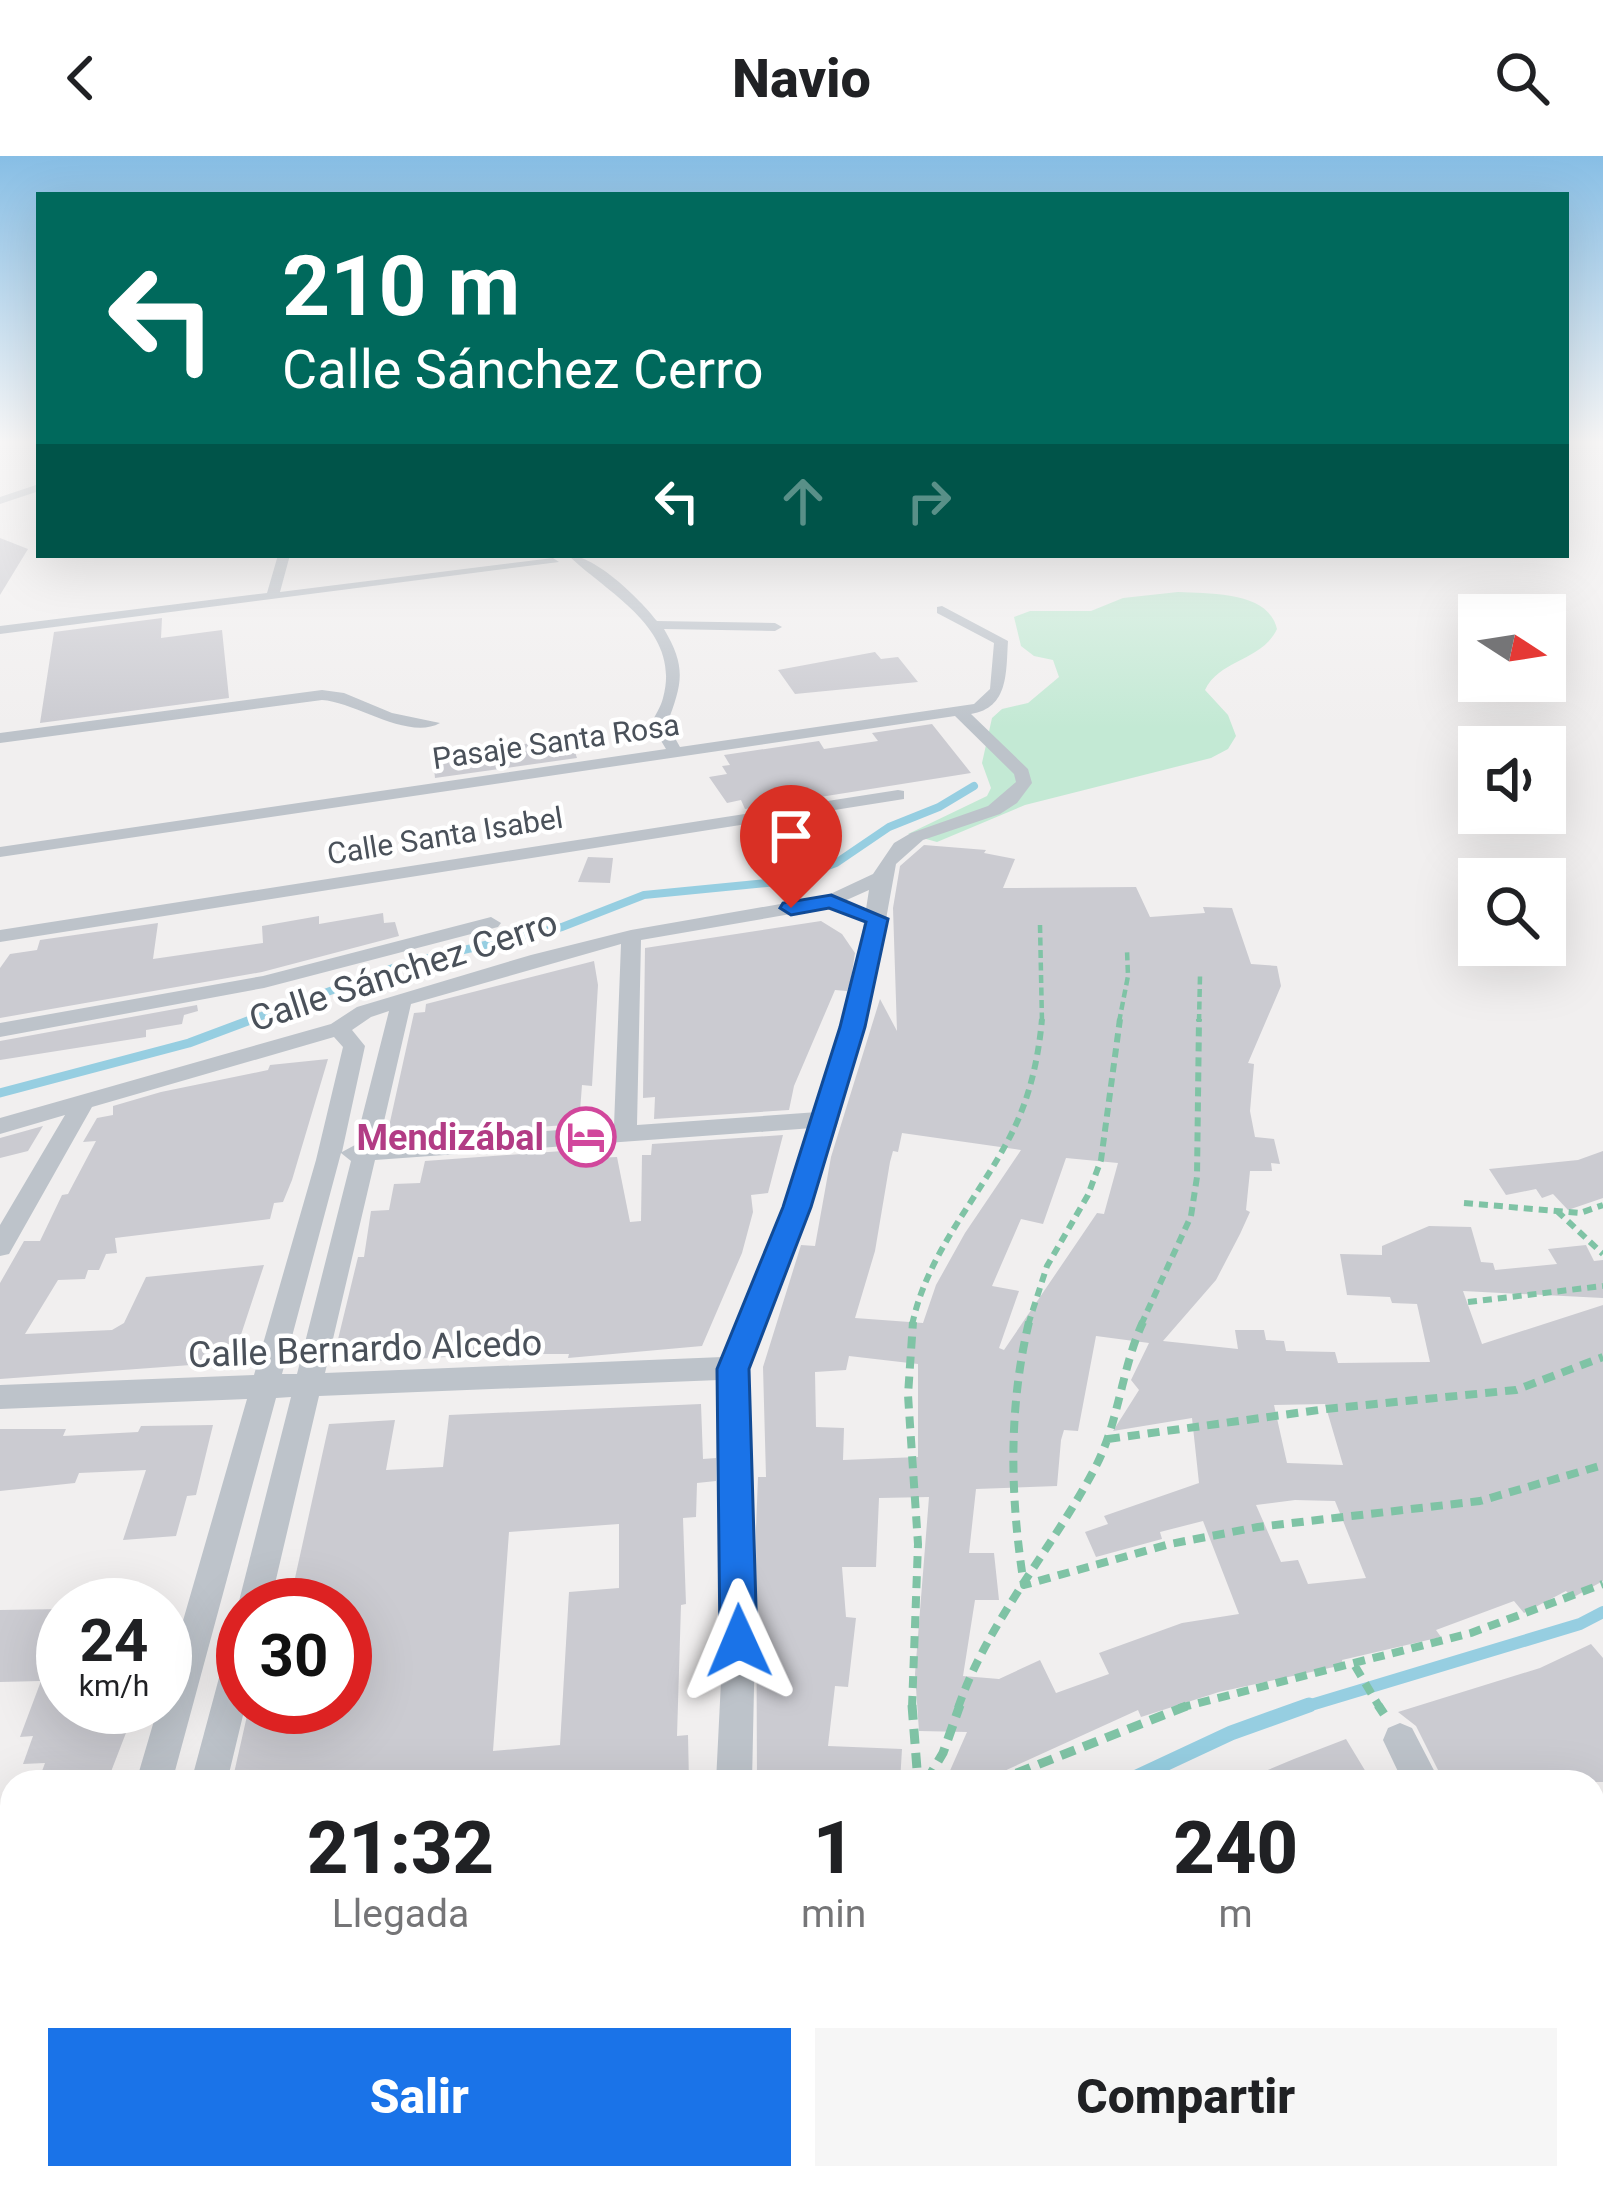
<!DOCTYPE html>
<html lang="es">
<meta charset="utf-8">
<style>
body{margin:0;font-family:Roboto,sans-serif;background:#f6f6f6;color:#202124;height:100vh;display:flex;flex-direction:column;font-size:45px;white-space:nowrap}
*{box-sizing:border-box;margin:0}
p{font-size:39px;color:#757577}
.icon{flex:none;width:66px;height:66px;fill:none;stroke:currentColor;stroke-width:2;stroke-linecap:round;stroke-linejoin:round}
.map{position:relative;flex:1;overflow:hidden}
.drawer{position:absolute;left:0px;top:1614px;width:1605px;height:420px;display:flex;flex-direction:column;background:#fff;border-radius:36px 36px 0 0;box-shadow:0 12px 48px #0002}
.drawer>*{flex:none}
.hud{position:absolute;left:36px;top:36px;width:1533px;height:366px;border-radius:0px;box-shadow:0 12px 48px #0002;background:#00695c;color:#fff;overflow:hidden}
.needle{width:78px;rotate:102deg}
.fabs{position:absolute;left:1458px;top:438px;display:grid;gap:24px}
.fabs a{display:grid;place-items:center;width:108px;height:108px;border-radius:0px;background:#fff;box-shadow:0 12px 48px #0002;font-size:60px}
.speed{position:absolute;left:36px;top:1422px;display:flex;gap:24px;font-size:60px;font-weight:700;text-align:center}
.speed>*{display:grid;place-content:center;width:156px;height:156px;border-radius:50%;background:#fff;box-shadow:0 12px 48px #0002;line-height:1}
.speed small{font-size:30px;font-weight:400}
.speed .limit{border:18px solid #d22;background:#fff;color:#111}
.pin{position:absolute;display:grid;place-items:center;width:102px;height:102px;color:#fff;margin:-123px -51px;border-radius:50% 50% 50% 0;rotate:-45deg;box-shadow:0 0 12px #0007}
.pin .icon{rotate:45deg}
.me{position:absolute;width:132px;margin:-66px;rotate:359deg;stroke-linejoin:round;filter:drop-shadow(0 0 9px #0008)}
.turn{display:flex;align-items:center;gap:42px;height:252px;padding:0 48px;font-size:54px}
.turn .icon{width:156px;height:156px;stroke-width:2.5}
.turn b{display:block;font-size:84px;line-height:102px}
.lanes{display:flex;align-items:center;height:114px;padding:0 48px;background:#0003;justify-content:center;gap:60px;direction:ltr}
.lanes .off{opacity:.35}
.eta{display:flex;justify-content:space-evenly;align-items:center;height:204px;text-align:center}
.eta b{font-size:72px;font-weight:800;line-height:84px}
.button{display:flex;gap:24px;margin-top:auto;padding:24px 48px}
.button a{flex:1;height:138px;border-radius:0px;background:#1a73e8;color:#fff;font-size:48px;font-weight:800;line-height:138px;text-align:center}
.button a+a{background:#f6f6f6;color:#202124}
header{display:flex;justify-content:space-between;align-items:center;height:156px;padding:0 48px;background:#fff;font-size:54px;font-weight:800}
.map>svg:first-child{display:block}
</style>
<header><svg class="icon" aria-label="back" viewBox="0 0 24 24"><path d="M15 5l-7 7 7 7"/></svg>Navio<svg class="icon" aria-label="search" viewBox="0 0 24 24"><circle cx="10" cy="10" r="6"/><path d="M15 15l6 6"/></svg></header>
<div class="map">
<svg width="1603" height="2034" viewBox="0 0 1603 2034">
<rect width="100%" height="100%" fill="#f1efef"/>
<!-- education -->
<path fill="#e2e1e0" d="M177,2022H605L602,2034H175Z"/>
<!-- green -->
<path fill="#c3e9d4" d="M1178,436C1212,438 1268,435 1277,473C1262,505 1220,503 1205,534L1228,559L1236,580L1228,593L1211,602L1025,649L937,686L908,678L987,640L991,632L982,607L992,562L1002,553L1028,547L1059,521L1053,504L1034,500L1021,490L1014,461L1030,455H1091L1123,442Z
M61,2022H177L175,2034H58Z"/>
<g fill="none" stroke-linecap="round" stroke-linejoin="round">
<!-- stream-far3 -->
<path stroke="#96cee1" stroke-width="8" d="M245,866L404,808L562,771L644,739L787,725L836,707L889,671L939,651L974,630"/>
<!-- stream-far2 -->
<path stroke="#96cee1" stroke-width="9" d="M0,937L189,887L253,863"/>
<!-- stream-far1 -->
<path stroke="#96cee1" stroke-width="12" d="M1301,1552L1580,1468L1603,1456"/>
<!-- stream -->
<path stroke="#96cee1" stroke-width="15" d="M1126,1626L1231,1577L1309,1549
M765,2034L769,2022"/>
</g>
<!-- building -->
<path fill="#cbcbd1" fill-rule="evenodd" d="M0,382L28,393L0,439Z
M162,462L161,482L222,474L229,542L40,567L54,476Z
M875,496L881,503L898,501L918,526L795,538L778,514Z
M932,568L971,617L745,653L741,644L727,647L709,621L727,618L722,610L730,609L724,599L819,585L824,593L878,585L872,577Z
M570,581L577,602L435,622L433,602Z
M924,689L986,694L984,697L1015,703L1003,732L1136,731L1150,761L1205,757L1203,751L1232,752L1251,808L1277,810L1281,830L1248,907L1254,908L1250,955L1255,981L1274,983L1280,1008L1271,1007L1272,1015H1250L1246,1054L1250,1056L1240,1078L1216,1124L1163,1185L1238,1193L1235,1174H1264L1266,1184L1284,1185L1286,1195L1335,1196L1338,1207L1430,1206L1417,1148L1392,1147L1390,1141L1347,1139L1340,1098L1382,1099V1090L1429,1070L1471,1071L1481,1106L1493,1107L1495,1114L1557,1108L1548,1093L1586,1089L1594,1105L1603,1104V1142L1463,1135L1482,1188L1603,1149V1425L1572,1442L1566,1435L1524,1457L1514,1445L1436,1474L1441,1481L1342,1504L1343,1509L1219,1536L1141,1561L1138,1554L980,1626H945L967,1576L919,1575L915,1518L929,1341L879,1342L876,1411H842L846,1461L856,1462L848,1531L835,1530L828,1590L902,1593L900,1626H757L756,1372L758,1321H766L763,1211L801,1089L815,1090L831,1001L880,843L897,875L893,752L900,710ZM902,977L1021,994L965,1077L936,1129L923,1167L855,1162L875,1095L890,1006L893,995L898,996ZM1066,1002L1118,1007L1104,1058L1097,1057L1004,1194L999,1192L1019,1135L992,1130L1021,1063L1043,1068ZM1096,1180L1149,1187L1131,1224L1139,1234L1113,1275L1192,1262L1199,1327L1104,1360L1108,1368L1085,1376L1096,1401L1162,1383L1160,1376L1203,1365L1239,1458L1182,1467L1099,1497L1109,1518L1056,1537L1040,1504L999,1523L963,1520L975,1444H999L994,1397H969L976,1333L1057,1330L1061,1284L1064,1274L1078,1275ZM849,1200L918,1208V1301L843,1304L844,1272L816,1271L815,1216L846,1214ZM1325,1248L1343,1309L1287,1307L1274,1249ZM1295,1344L1335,1345L1366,1422L1308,1428L1298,1404L1281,1406L1256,1349Z
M588,701L613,702L610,727L578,726Z
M383,757L384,767L395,766L399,780L262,816L0,862V812L10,798L37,794L40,784L158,767L153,803L263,787L262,770L319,760V768Z
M821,765L842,778L855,797L851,823L847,835L835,834L794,930L789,954L654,963L655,941L643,942L645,792Z
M594,805L598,829L592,930L582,929L579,968L431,979L432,973L388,975L414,857L425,856L426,848Z
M197,849L198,855L184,859L182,868L146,874V881L0,904V885Z
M328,903L292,1024L283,1046L274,1047L270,1063L115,1082L117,1097L106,1098L99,1114H88L85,1123L58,1124L25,1178L112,1174L124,1167L146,1121L264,1109L232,1206L0,1223V1127L24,1085H40L62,1039L68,1038L96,985L83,986L97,962L113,959V950L161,936L268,914L270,909Z
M43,970L28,995L0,1002V982Z
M783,979L768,1037L751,1039L753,1056L742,1097L702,1190L568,1202L569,1198H494L332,1208L358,1101H364L371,1055L389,1054L394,1028L420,1027L425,1005L576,994L575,1003L617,1001L630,1066L641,1065L642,999H651L652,988Z
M1603,995V1042L1568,1054L1553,1038L1542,1042L1536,1033L1506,1039L1489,1013L1578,1004Z
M701,1248L703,1303L716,1302V1325L697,1327L696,1361L683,1362L686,1448L681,1449L677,1580L688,1579L689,1626H232L249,1551H345V1449H281L287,1422H295L329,1268L395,1264L386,1314L443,1311L449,1259ZM619,1368V1432L569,1436L560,1589L493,1595L509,1376Z
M213,1269L196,1339L187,1340L176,1380L123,1384L146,1314L79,1317L75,1327L0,1335V1273H66L63,1280L138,1276L141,1270Z
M63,1453V1554L136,1551L107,1626H38L45,1607L23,1608L33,1580L20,1581L41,1525L0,1526V1454Z
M1591,1488L1603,1502V1626H1444L1416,1570L1398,1556L1540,1512Z
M1346,1583L1372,1626H1239L1294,1603Z"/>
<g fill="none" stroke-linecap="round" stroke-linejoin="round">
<!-- path-far3 -->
<path stroke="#7fc3a5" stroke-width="4.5" stroke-dasharray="8 4.5" stroke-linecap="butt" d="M1040,769L1042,866
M1119,866L1128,820L1127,794
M1199,866L1200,820"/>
<!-- path-far2 -->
<path stroke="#7fc3a5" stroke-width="6" stroke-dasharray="9 6" stroke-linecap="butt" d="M1464,1047L1580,1057L1603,1049
M1557,1055L1603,1098
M1468,1146L1603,1130
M912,1169C927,1099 973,1049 1006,988C1028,949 1038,907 1042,863
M1028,1169L1047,1110L1088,1039L1101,1004L1120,863
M1141,1169L1191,1060L1197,1021L1199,863"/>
<!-- path-far1 -->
<path stroke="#7fc3a5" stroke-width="8" stroke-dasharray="12 8" stroke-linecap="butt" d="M1029,1166C1008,1253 1010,1341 1024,1429L1170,1388L1258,1371L1480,1345L1603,1309
M1108,1283L1326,1253L1516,1234L1603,1201
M1355,1510L1380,1552
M912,1552L918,1388L908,1239L913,1166
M958,1552C989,1462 1054,1392 1097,1308C1119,1264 1122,1211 1143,1166
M1179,1552L1471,1477L1603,1428"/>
<!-- path -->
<path stroke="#7fc3a5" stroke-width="9" stroke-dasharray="15 9" stroke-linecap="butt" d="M912,1549L918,1626
M1378,1549L1384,1558
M926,1626L943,1597L960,1549
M994,1626L1189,1549"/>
<!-- street -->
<path fill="#bdc3ca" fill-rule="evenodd" d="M39,328V335L0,348V341Z
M278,399H290L280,436L553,402L559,406L0,478V470L267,437Z
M568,399C595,399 640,443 657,465L775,467L782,471L775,475L664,473C687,512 682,528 667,568L680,591L974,548L990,533L994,487L937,457V451L942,450L1008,485C1006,516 1009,552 971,558L1028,613L1032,627L1017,647L1000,658L923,684L896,708L875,824L837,969L789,1112L747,1212L755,1485L752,1626H716L723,1485L719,1224L319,1240L270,1449H243V1460L238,1449L291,1241L276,1242L172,1626H136L158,1551H165V1527L247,1243L0,1253V1229L254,1219L316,1004L343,891L334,881L92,951L9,1098L0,1100V1069L65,959L0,978V962L331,868L357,851L531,799L631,774L826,740L873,718L894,687L911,677L988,650L1016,626L1014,618L955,560L0,701V691L666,593L651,568C655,559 661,551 663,542C682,473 608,438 568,399ZM869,734L855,824L818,956L637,969L641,784L831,751ZM621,788L614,970L379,987L411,848ZM389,855L355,989L342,996L365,890L352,874L371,861ZM813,972L763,1112L723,1201L325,1217L375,1004ZM341,997L351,1005L297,1218H282Z
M322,534L344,537L392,557L440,567C408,585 356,546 322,544L0,587V577Z
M898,634L904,635V643L0,786V774Z
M491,761L501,767L498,771L264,832L0,881V867L263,820Z
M243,1476L245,1551L227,1626H191L227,1492L231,1481Z
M1400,1567L1412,1572L1440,1626H1403L1383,1584L1388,1572Z
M1603,1658V1695L1593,1699V1662Z
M12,1740V1778L0,1779V1741Z
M1593,2001L1603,2005V2034H1576L1571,2022H1593Z
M24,2022H66L63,2034H21Z
M636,2022H680L675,2034H631Z"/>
</g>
<!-- sky -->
<linearGradient id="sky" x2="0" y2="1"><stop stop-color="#87bee5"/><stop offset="0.5" stop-color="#f9f8f8"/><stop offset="1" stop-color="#f9f8f8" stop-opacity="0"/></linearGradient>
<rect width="1603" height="572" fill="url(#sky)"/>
<!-- route -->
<path fill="#1a73e8" stroke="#114b97" stroke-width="3" d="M831,739L888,763L865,871L811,1051L749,1213L757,1485L752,1498L739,1503L725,1498L720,1485L717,1213L783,1051L840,871L866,766L829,752L791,759L780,752L783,747Z"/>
<!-- icons -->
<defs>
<symbol id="hotel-ring" viewBox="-11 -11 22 22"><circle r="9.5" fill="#fff" stroke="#d1479c" stroke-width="1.5"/><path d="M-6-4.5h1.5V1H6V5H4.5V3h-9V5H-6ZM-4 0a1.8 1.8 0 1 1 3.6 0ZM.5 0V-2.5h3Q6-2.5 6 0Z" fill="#d1479c"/></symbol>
</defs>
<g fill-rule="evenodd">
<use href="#hotel-ring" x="553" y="948" width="66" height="66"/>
</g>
<g text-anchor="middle" stroke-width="9" stroke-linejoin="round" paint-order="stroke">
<!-- far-street labels -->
<g font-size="30" fill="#4a515a" stroke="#fff">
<text transform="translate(556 586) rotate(-8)" y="10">Pasaje Santa Rosa</text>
<text transform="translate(445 680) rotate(-9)" y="10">Calle Santa Isabel</text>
</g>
<!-- street labels -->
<g font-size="36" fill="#4a515a" stroke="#fff">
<text transform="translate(403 814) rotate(-18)" y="13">Calle Sánchez Cerro</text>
<text transform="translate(365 1192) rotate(-2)" y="13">Calle Bernardo Alcedo</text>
</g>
<!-- hotel labels -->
<g font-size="36" font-weight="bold" fill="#b23c85" stroke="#fff" text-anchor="end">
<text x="544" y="994">Mendizábal</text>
</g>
</g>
</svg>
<div class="fabs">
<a><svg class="needle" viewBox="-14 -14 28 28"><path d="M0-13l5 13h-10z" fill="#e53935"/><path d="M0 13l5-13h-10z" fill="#757577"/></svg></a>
<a><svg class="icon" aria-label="sound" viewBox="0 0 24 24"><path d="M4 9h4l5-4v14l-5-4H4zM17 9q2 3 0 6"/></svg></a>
<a><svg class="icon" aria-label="search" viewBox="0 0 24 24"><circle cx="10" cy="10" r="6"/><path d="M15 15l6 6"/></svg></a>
</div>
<div class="speed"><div>24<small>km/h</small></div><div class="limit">30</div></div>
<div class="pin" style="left:791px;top:752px;background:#d93025"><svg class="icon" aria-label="arrive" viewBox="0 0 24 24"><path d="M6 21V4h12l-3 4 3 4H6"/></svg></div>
<svg class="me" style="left:739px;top:1485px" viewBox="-20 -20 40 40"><path d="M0-17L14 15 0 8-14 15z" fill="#1a73e8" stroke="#fff" stroke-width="4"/></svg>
<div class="hud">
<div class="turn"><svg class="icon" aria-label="left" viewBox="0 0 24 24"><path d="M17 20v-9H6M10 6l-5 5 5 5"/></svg><div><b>210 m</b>Calle Sánchez Cerro</div></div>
<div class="lanes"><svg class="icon" aria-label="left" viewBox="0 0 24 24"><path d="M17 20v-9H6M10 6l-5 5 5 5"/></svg><svg class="icon off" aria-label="ahead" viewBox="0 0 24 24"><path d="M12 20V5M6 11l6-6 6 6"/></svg><svg class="icon off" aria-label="right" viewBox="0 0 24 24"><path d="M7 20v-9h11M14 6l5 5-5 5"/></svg></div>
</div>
<section class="drawer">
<div class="eta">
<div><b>21:32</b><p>Llegada</p></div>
<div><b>1</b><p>min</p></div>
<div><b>240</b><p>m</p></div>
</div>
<div class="button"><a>Salir</a><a>Compartir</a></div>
</section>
</div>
